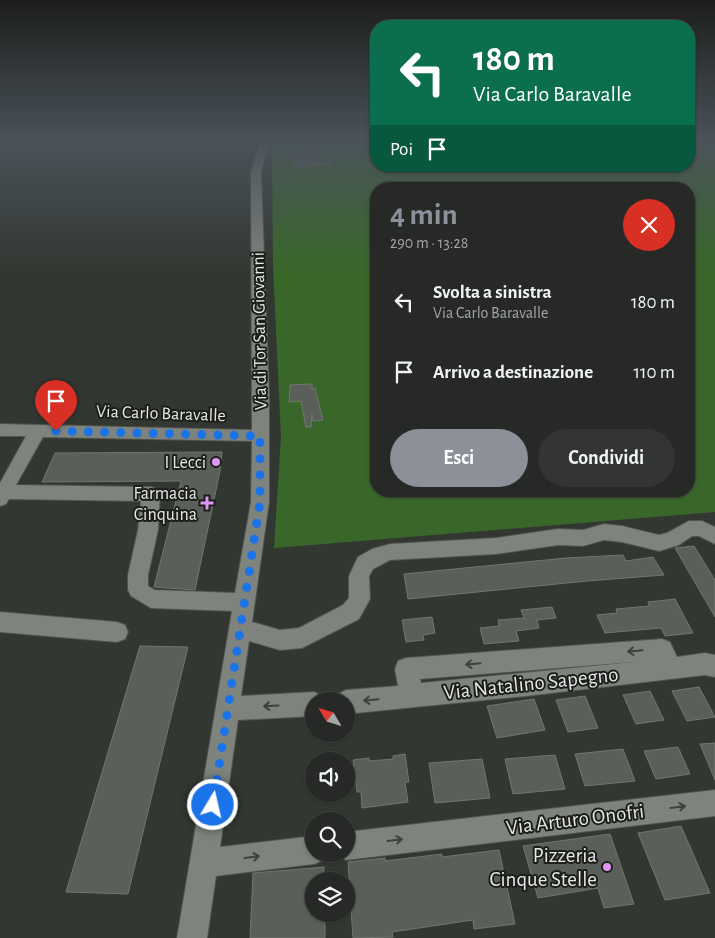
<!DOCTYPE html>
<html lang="it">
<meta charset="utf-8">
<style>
body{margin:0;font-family:"Alegreya Sans",sans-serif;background:#323532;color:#f1f3f6;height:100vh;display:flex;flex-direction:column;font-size:19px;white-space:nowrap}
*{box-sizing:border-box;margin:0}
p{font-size:16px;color:#a4a6a7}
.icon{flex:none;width:28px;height:28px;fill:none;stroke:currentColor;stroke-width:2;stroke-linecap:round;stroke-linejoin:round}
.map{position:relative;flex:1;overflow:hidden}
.panel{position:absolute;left:370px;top:182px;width:325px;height:315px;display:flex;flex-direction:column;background:#262926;border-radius:20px;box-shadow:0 1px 4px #0004,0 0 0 1px #424543}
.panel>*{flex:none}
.guide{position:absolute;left:370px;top:20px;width:325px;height:152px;border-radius:20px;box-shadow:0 1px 4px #0004,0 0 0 1px #424543;background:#0b6e4f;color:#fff;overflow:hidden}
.needle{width:32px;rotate:308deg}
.fabs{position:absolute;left:305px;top:692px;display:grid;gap:10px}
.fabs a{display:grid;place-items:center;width:50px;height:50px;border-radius:50%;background:#262926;box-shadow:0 1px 4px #0004,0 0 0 1px #424543;font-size:25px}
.pin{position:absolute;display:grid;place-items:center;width:42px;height:42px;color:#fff;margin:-51px -21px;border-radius:50% 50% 50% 0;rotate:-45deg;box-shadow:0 0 5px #0007}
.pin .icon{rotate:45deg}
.me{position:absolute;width:55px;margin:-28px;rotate:9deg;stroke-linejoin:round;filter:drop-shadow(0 0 4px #0008)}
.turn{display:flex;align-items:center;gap:18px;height:105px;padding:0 20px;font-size:22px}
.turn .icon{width:65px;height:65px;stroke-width:2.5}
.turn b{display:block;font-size:35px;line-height:42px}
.then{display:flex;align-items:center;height:48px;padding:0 20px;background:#0003;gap:10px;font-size:19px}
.round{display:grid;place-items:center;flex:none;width:52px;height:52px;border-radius:26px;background:#323532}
.overview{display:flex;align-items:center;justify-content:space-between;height:85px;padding:0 20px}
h1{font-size:30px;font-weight:700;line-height:38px;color:#8c9099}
.cta{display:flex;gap:10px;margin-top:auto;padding:10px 20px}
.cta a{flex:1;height:58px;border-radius:30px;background:#8c9099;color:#fff;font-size:20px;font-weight:700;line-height:58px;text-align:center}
.cta a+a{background:#323532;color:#f1f3f6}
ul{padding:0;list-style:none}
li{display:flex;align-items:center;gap:15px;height:70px;padding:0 20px}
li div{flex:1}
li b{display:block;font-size:19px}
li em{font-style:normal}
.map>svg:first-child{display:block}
</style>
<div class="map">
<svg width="715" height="938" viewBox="0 0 715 938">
<rect width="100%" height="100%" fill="#333732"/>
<!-- green -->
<path fill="#39672a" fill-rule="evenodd" d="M272,140H376V166H689V140H715V512L274,548L281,437L273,266ZM376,189H689V491H376Z"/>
<!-- building -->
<path fill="#5b5f59" stroke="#717670" d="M324,147L331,164L293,167V149Z
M312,384V389L315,388L323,420L313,421L312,414L311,427H306L301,401L289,402L290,385Z
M222,452L220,471L195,590L154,587L181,481L42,482L55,453Z
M694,546L715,580V617L675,548Z
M623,555L626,561L653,557L664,575L587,581L408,599L404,574L566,558Z
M675,599L693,633L665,636L661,628L605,633L597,615L617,613L616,609L649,606L648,602Z
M552,607L556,618L537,620L539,628L516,631L519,641L484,644L480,628L499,626L498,620L524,618L521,610Z
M432,617L435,633L423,635L424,640L406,642L402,620Z
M140,646L188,647L128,894L66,892Z
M699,687L715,717L687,721L672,691Z
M650,691L664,720L636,724L623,695Z
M585,696L598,728L568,732L556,700Z
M534,699L545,730L497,738L487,706Z
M715,743V780L700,744Z
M678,747L690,774L656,779L644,751Z
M623,749L635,781L585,786L575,754Z
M405,754L409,782H405L408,802L362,808L361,792H357L353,760L369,758V761L393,759V756Z
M555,755L565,789L513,794L505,759Z
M482,759L490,798L435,803L429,763Z
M681,826L710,893L665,900L638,833Z
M610,834L634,904L604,908L598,888L538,898L523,846Z
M499,850L515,924L474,929L473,920L392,932L393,937L353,938L348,862L385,858V861L442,854V857Z
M324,867V881H314V914H325V938H250L253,873Z"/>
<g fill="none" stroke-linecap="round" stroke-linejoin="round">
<defs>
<path id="minor" d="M261,140H269L261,172L269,394V502L252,622L280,630L299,628L343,605L349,598V576L358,557L372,549L390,544L496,538L558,529L583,530L604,524L622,526L659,535L667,533L689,521H702L715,527V544L699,536H692L679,545L659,551L622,542L604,540L583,546L558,545L496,554L390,560L373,569L369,576L370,599L359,619L302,648L280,650L249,641L241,696L314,692L322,696L325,701H314V716L238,720L220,847L314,836V854H326L324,860L314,864L216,876L207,938H177L232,611L151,608L131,596L128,590V575L138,530L141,501L9,499L6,504L0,506V483L26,436H0V424L252,430L251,172ZM43,437L252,441L251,502L235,593L155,590L148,586V575L158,530L160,494L157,489L151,487L16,485Z
M0,612L117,622L125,625L128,632L125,639L117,642L0,632Z
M662,639L670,642L677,657L705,653L715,655V677L705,675L526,696L346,714V701H334L338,694L346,690L398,686L395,669L398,661L406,658ZM633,662L421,683L420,679Z
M715,790V816L346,860L335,854H346V832Z"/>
</defs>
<!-- minor casing -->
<use href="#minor" stroke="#50534f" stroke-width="2"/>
<!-- minor -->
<use href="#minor" fill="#7e837d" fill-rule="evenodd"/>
</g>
<!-- one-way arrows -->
<defs><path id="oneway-shaft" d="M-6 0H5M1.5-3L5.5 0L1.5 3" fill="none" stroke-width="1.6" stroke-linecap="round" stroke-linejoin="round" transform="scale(1.25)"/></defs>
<g stroke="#3e413d">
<use href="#oneway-shaft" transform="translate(635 651) rotate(175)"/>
<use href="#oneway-shaft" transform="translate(473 664) rotate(175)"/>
<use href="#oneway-shaft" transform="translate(371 700) rotate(175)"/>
<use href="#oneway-shaft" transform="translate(271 706) rotate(177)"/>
<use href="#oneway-shaft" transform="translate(678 807) rotate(-7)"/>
<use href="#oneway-shaft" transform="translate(395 840) rotate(-7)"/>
<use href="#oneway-shaft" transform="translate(252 857) rotate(-7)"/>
</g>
<!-- sky -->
<linearGradient id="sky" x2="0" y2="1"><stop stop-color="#1c1e1c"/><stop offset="0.52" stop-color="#4a535a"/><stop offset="1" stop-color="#4a535a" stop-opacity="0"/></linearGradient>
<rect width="715" height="271" fill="url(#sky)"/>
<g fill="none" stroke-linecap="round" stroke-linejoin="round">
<!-- route -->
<path stroke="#1a73e8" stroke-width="9" stroke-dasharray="0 16.2" d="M56,431L260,436V502L213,805"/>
</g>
<!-- markers -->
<g fill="#de98f2" stroke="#1c1e1b" stroke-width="2">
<circle cx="216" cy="462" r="5"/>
<path d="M204.5 495.5h5v5h5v5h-5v5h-5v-5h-5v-5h5z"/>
<circle cx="607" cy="867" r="5"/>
</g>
<g text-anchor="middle" stroke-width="4" stroke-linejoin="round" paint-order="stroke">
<!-- street labels -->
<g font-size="18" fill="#e6e8e5" stroke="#1c1e1b">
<text transform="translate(259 331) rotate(-91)" y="6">Via di Tor San Giovanni</text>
<text transform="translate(161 413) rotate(2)" y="6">Via Carlo Baravalle</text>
</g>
<!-- poi labels -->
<g font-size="18" fill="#e6e8e5" stroke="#1c1e1b" text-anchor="end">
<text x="206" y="468">I Lecci</text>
<text x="197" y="499">Farmacia<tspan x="197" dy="21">Cinquina</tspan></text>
</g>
<!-- near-street labels -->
<g font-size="21" fill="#e6e8e5" stroke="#1c1e1b">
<text transform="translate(531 683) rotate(-6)" y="7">Via Natalino Sapegno</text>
<text transform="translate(575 819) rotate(-7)" y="7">Via Arturo Onofri</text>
</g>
<!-- near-poi labels -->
<g font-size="21" fill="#e6e8e5" stroke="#1c1e1b" text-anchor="end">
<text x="597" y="862">Pizzeria<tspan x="597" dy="24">Cinque Stelle</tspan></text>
</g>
</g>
</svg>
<div class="fabs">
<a><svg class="needle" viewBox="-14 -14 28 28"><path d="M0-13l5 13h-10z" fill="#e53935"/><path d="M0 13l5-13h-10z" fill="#a4a6a7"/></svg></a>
<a><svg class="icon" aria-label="sound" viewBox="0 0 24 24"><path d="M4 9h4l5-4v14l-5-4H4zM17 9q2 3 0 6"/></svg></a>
<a><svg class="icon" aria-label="search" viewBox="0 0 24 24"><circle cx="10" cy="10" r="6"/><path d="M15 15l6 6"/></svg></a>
<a><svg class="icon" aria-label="layers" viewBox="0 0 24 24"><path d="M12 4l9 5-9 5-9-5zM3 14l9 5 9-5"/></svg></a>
</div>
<div class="pin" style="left:56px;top:431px;background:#d93025"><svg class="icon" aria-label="arrive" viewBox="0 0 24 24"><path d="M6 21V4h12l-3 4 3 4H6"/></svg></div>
<svg class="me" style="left:213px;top:805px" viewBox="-20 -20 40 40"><circle r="17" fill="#1a73e8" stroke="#fff" stroke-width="3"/><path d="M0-11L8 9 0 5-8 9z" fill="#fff"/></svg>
<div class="guide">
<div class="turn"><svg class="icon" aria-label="left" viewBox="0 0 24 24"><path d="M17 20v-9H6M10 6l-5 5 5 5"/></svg><div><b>180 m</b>Via Carlo Baravalle</div></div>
<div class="then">Poi<svg class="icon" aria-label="arrive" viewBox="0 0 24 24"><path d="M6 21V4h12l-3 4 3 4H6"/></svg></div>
</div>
<section class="panel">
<div class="overview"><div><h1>4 min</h1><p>290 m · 13:28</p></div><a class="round" style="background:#d93025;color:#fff"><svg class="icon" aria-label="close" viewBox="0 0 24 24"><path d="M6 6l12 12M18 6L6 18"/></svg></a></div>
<ul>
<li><svg class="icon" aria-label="left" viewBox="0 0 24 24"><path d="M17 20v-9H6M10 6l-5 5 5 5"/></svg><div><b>Svolta a sinistra</b><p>Via Carlo Baravalle</p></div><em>180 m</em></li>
<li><svg class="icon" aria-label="arrive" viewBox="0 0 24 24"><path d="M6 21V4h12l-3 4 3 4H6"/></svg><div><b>Arrivo a destinazione</b></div><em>110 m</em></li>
</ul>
<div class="cta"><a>Esci</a><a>Condividi</a></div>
</section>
</div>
